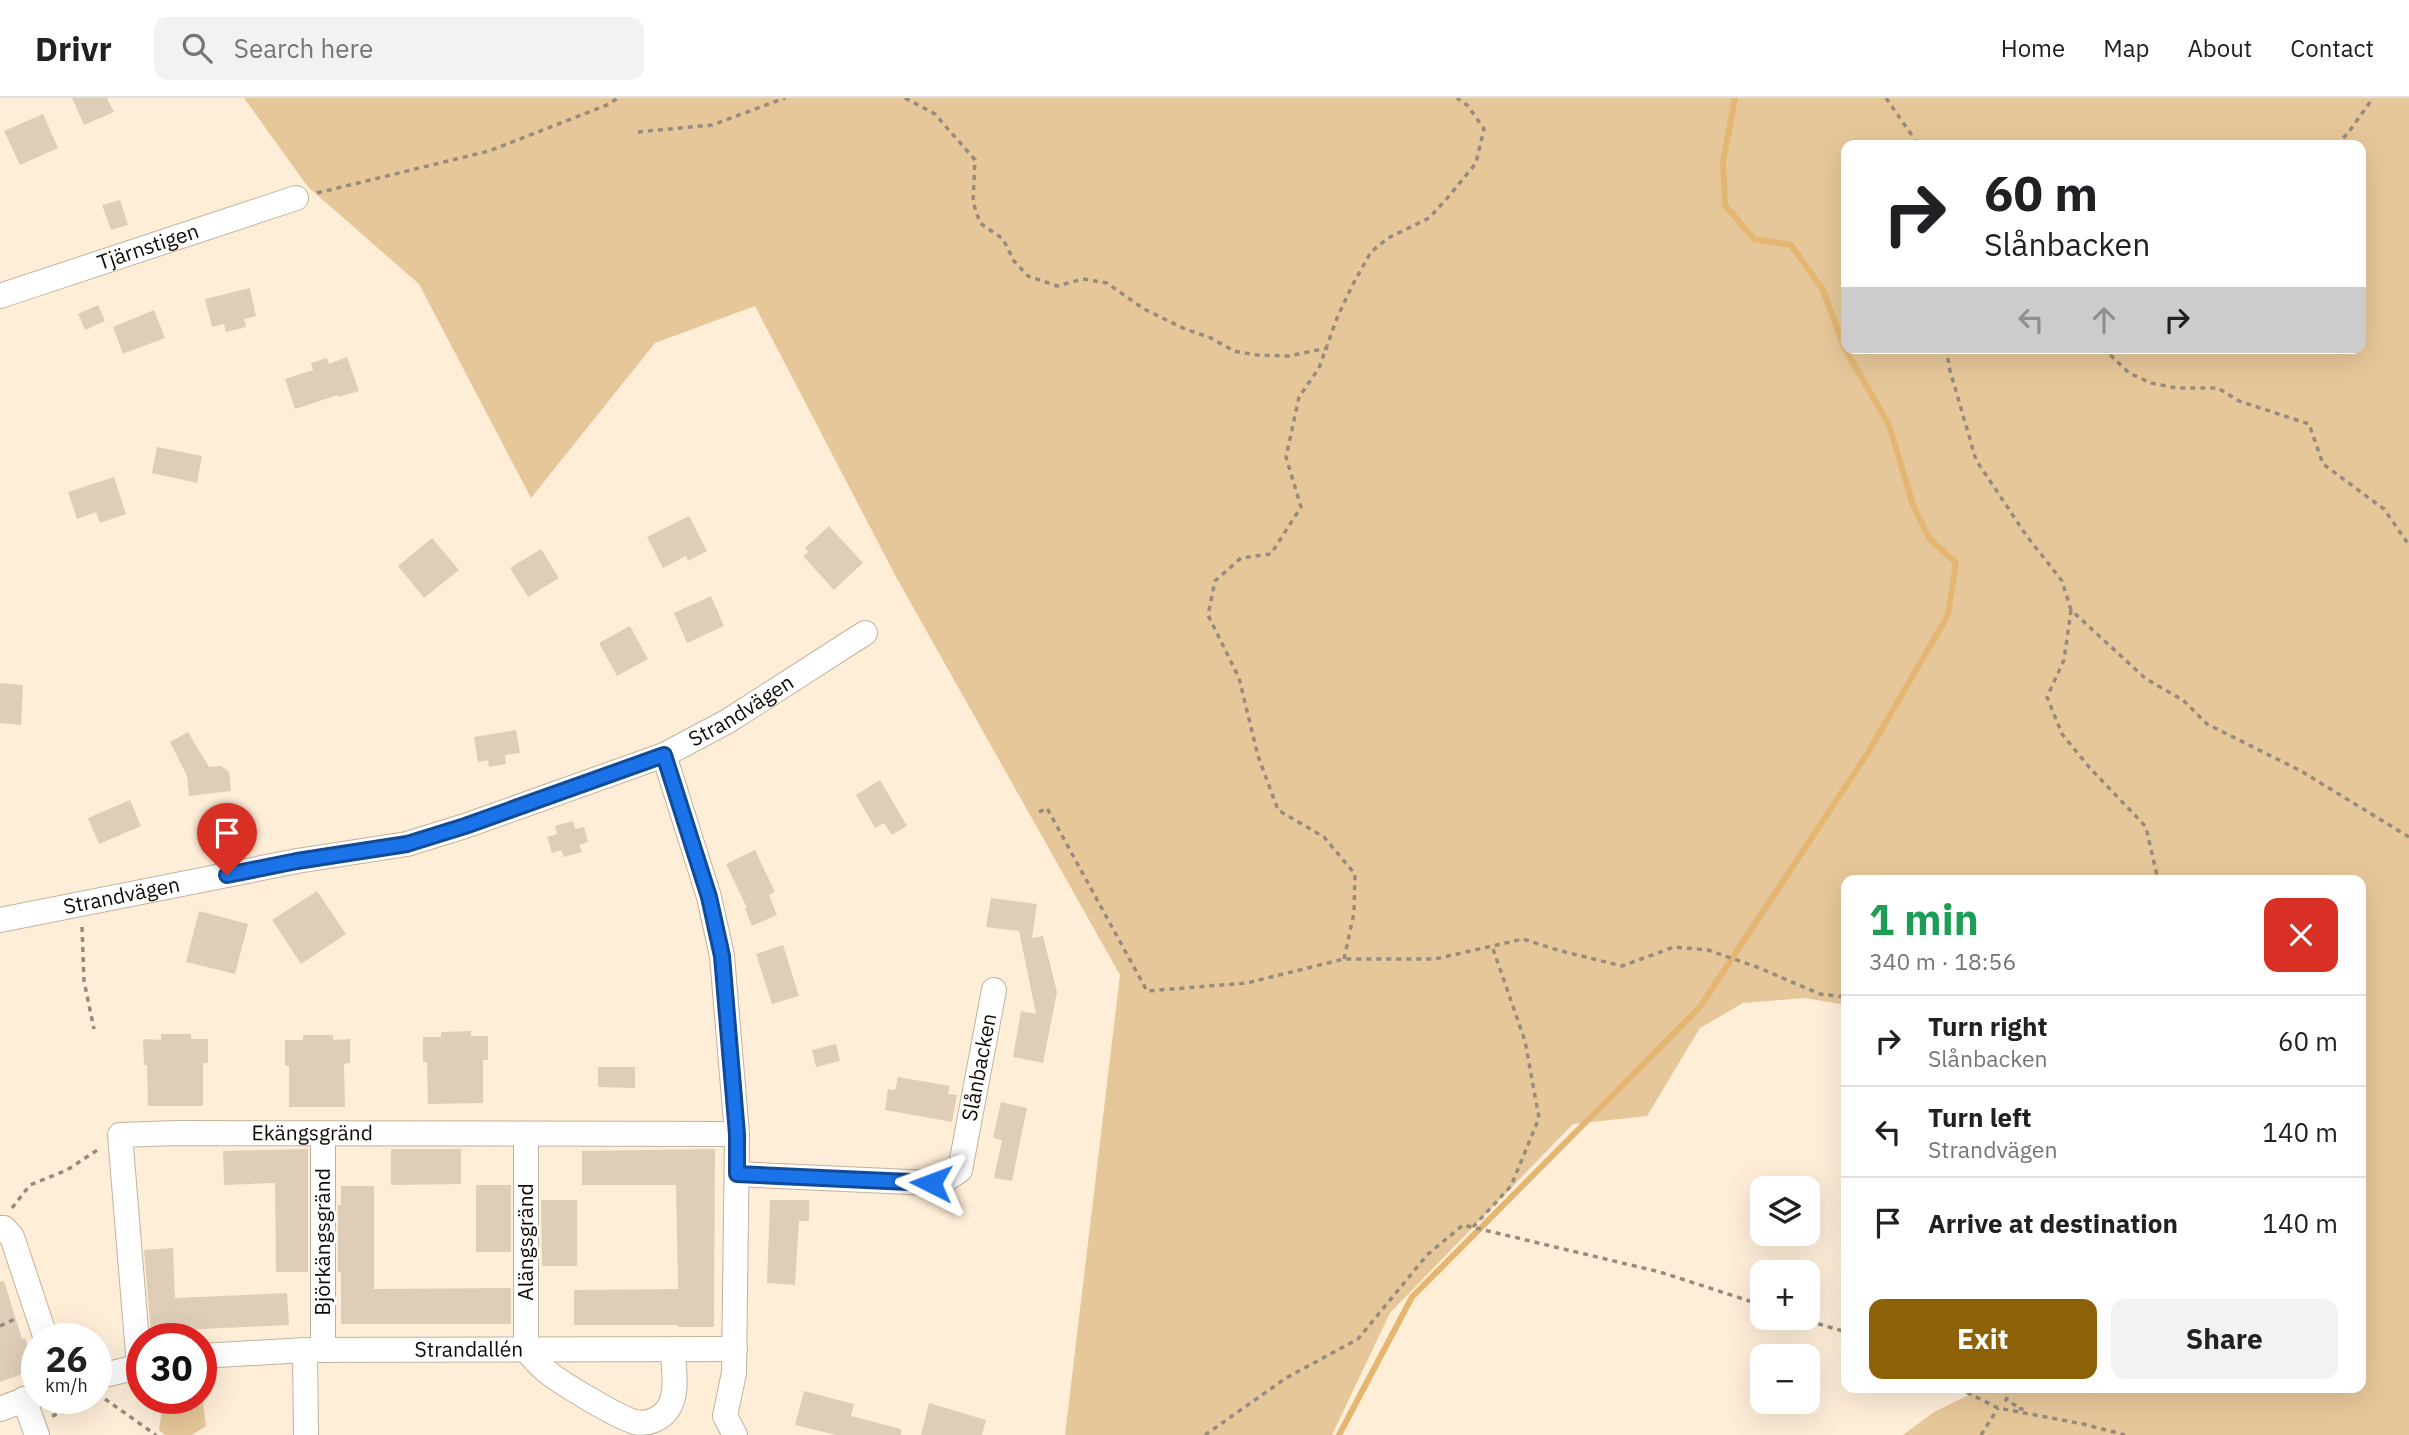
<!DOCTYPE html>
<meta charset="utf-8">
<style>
body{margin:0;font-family:"IBM Plex Sans",sans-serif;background:#f2f2f2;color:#202124;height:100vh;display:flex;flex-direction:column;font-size:26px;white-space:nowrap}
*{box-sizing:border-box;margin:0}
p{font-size:23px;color:#757577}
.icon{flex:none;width:38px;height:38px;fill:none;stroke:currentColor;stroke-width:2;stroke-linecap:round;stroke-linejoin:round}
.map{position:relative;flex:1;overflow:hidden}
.sheet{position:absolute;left:1841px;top:777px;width:525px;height:518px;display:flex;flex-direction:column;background:#fff;border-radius:14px;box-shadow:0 7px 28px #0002}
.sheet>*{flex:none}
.hud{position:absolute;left:1841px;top:42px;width:525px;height:214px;border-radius:14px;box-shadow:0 7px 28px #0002;background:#fff;color:#202124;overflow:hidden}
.controls{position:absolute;left:1750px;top:1078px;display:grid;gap:14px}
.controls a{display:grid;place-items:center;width:70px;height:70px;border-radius:14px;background:#fff;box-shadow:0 7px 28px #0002;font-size:35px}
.speed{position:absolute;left:21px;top:1225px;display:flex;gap:14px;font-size:35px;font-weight:700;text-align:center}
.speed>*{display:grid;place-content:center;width:91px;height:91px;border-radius:50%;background:#fff;box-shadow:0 7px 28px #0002;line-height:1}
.speed small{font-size:18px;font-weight:400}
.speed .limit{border:10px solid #d22;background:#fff;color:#111}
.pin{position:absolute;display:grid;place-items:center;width:60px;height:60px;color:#fff;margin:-72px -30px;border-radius:50% 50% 50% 0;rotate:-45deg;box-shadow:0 0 7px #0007}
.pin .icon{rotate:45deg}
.me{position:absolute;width:77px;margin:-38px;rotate:273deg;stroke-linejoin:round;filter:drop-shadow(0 0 5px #0008)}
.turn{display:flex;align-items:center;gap:24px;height:147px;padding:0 28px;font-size:32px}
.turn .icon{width:91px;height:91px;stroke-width:2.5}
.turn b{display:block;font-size:49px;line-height:60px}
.lanes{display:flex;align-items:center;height:66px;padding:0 28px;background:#0003;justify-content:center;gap:35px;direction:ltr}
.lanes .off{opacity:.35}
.round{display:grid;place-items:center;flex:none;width:74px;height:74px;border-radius:14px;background:#f2f2f2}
.summary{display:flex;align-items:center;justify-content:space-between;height:119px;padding:0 28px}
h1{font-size:42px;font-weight:700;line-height:52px;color:#1e9e55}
.button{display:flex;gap:14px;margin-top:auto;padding:14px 28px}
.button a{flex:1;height:80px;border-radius:14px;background:#8d6107;color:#fff;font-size:28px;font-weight:700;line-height:80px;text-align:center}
.button a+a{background:#f2f2f2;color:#202124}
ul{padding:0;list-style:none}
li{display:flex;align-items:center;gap:21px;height:91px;padding:0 28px;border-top:2px solid #e0e0e0}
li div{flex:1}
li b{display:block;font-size:26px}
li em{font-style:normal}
header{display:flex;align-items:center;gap:42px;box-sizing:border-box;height:98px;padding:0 35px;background:#fff;border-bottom:2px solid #e0e0e0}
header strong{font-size:33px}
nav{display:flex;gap:38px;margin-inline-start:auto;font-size:24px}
.search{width:490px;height:63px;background:#f2f2f2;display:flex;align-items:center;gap:18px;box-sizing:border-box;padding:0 24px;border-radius:14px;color:#757577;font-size:26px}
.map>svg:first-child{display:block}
</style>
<header>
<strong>Drivr</strong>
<div class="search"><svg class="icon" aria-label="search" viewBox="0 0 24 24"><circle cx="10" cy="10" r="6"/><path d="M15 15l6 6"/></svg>Search here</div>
<nav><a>Home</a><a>Map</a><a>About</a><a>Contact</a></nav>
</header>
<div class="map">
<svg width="2409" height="1337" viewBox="0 0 2409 1337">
<rect width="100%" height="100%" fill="#feeed8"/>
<!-- green -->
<path fill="#e6c799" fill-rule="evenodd" d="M244,0H2409V1337H1903L1934,1314L1983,1290H2361V782H1846V907L1805,900L1743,905L1700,930L1647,1018L1573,1026L1390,1215L1332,1337H1065L1120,877L895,477L755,208L655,245L531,400L419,186L308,89ZM1846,47H2361V250H1846Z
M202,1297L206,1328L192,1337H165L159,1332L163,1304L176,1306V1302L201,1300Z"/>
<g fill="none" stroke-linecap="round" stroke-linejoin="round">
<!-- stream -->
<path stroke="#e4b672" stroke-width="6" d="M1339,1337L1412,1199L1700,909L1869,653L1948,517L1956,465L1929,440L1913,407L1889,327L1844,249L1823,192L1791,147L1754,141L1725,107L1723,64L1735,0"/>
</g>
<!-- building -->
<path fill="#deceb8" d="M72,0H107L114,14L84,27Z
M43,16L58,50L20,67L4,33Z
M120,102L128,127L111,132L102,107Z
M250,190L256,218L244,221L246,229L226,234L224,226L212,229L205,201Z
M98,207L105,223L85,232L78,216Z
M154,212L165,240L123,256L113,229Z
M347,259L359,293L339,299L338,297L295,311L285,281L313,272L311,265L327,260L329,266Z
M157,349L202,358L197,385L152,375Z
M114,379L126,416L100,425L96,414L77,421L68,394Z
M689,418L707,453L688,463L686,458L663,470L647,439Z
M829,428L863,465L834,492L803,458L808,454L805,450Z
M432,440L459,472L424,500L398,468Z
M541,451L559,480L528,499L510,470Z
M711,498L724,528L687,545L674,515Z
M630,528L648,561L617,578L599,545Z
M0,585L23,587L21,627L0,625Z
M516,632L520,655L505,657L506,666L489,669L488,662L478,664L474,639Z
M188,634L209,669L221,668L229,674L231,693L189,698L187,678L170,644Z
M880,682L907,728L892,737L884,725L875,730L856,697Z
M130,702L141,728L99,746L88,720Z
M573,723L575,731L584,729L588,744L579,747L582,754L564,759L561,752L552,755L547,739L557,736L555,728Z
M755,752L775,794L769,797L777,817L752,828L745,811L747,810L726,766Z
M317,793L346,836L301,866L272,822Z
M991,800L1037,806L1032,840L1043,838L1057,894L1043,965L1013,959L1021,913L1036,916L1019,833L986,829Z
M199,813L248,826L235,876L186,864Z
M783,847L799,898L772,906L756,856Z
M471,933V938H488V962H483V1005L428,1006L427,964H423V939H441V934Z
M161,936H191V941H208V965H203V1008H148L147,967H144L143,941L161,942Z
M303,937H333V942L350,941V965L344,966L345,1009H289V968H285V942H303Z
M836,946L840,963L816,969L812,952Z
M598,969H635V990L598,989Z
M898,979L950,988L948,996L957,997L952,1024L885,1012L888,991L895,992Z
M1001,1004L1027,1010L1012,1083L994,1080L1002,1042L993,1040Z
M308,1051V1174H276L275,1085L224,1087L223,1053Z
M391,1051H461V1086L391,1087Z
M715,1051L714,1229H678V1227H574V1192L678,1191L676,1087H582V1053Z
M476,1087H511V1154H476Z
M341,1088H374V1191L511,1190V1226H341V1174H338V1107H341Z
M541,1102H577V1168H542Z
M770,1102H809V1123H799L795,1187L767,1185Z
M173,1150L175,1200L287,1195L289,1227L177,1232V1234L151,1236L144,1152Z
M4,1183L22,1241L25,1240L36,1271L0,1284V1184Z
M804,1293L854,1306L851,1318L901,1331V1337H836L795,1327Z
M929,1305L986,1322L982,1337H921Z"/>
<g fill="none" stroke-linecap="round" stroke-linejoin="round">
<defs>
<g id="minor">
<path id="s1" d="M0,198L296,100"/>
<path d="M664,657L709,799L722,858L737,1036L734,1275L725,1318L735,1337"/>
<path id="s2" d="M0,822L297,763L407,746L465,728L664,657L728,623L865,535"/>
<path d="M323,1036V1252"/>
<path d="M526,1036V1252"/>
<path id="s3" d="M737,1076L931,1085L947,1081L960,1072L994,892"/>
<path d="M0,1130H4L12,1139L46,1241"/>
<path d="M305,1252L306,1337"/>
<path d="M526,1252C532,1259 538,1266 545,1272C559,1284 617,1319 635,1324C647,1327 661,1321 668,1311C679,1295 673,1269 673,1252"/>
<path id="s4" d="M201,1258L305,1252L735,1251"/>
<path id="s5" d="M139,1268L120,1037L177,1035L737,1036"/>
<path d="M96,1279L142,1268"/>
<path d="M24,1301L37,1337"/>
<path d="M0,1311L37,1297"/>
</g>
</defs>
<!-- minor casing -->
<use href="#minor" stroke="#c2b29d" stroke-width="26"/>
<!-- path -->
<path stroke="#968b7c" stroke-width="3.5" stroke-dasharray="5 5" stroke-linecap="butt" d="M905,0L935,16L975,62L973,104L980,125L1003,141L1014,163L1028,178L1057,188L1083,181L1107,185L1144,211L1185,231L1211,240L1234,253L1257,257L1288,258L1328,250
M1886,0L1911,36L1915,47
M638,34L712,27L785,0
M1914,43L1933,47
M2336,47L2348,35L2373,0
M317,95L489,53L607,7L618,0
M1947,250L1949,269L1976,362L2026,437L2062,483L2071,512L2146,581L2183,602L2207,626L2301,673L2409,739
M2103,250L2129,275L2151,285L2177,290H2218L2239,303L2309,326L2323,366L2384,411L2409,447
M2071,512L2064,562L2047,599L2062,636L2089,669L2146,729L2158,782
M1039,714L1047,710L1147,893L1247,885L1344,861H1435L1523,841L1561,853L1622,868L1674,849L1708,852L1757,869L1820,896L1846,899
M82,829L84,883L94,931
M1344,861L1354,815L1355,776L1324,739L1278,712L1258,658L1239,580L1208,517L1215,483L1241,460L1271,456L1301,409L1286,359L1299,299L1319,270L1337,220L1353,186L1371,154L1388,140L1429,120L1450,97L1476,65L1484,31L1468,8L1457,0
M12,1110L30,1087L67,1072L99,1051
M1473,1129L1511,1088L1539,1020L1525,943L1492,848
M1799,1220L1846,1234
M0,1228L17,1220
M1958,1290L1998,1310L2083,1326L2125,1337
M2012,1290L2006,1302L2022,1311H2014
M105,1301L156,1337
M52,1318L98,1303
M1205,1337L1286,1280L1358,1241L1427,1157L1463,1127L1660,1174L1762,1207
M1981,1337L1998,1310"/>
<!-- minor -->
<use href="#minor" stroke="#fff" stroke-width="24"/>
</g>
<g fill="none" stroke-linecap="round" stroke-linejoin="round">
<defs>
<path id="route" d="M227,777L297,763L407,746L465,728L664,657L709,799L722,858L737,1036V1076L931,1085"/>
</defs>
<!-- route casing -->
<use href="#route" stroke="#114b97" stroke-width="18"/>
<!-- route -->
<use href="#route" stroke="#1a73e8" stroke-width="12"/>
</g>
<g text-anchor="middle" stroke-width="6" stroke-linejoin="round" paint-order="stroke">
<!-- street labels -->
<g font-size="21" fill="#100b05" stroke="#fff">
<text dy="7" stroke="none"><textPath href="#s1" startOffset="156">Tjärnstigen</textPath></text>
<text dy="7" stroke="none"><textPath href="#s2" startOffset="775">Strandvägen</textPath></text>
<text dy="7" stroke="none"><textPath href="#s2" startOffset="124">Strandvägen</textPath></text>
<text dy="7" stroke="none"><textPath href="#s3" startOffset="331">Slånbacken</textPath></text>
<text dy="7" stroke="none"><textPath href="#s5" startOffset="424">Ekängsgränd</textPath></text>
<text transform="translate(323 1144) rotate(-90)" y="7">Björkängsgränd</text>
<text transform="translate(526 1144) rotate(-90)" y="7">Alängsgränd</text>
<text dy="7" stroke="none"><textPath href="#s4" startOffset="268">Strandallén</textPath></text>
</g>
</g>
</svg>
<div class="controls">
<a><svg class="icon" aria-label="layers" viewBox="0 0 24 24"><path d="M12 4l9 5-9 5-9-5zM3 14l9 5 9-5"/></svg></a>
<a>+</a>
<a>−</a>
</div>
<div class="speed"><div>26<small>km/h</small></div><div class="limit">30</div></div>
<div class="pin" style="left:227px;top:777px;background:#d93025"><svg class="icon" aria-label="arrive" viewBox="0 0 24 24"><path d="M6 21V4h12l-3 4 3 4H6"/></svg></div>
<svg class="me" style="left:931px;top:1085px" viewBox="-20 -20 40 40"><path d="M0-17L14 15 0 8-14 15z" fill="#1a73e8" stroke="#fff" stroke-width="4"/></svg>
<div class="hud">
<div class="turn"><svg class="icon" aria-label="right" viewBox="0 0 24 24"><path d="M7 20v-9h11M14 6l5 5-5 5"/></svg><div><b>60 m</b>Slånbacken</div></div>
<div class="lanes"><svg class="icon off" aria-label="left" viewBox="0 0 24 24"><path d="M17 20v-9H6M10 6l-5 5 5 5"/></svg><svg class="icon off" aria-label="ahead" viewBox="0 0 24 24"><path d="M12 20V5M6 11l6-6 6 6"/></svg><svg class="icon" aria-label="right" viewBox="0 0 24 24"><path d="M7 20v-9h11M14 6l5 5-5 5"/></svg></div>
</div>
<section class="sheet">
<div class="summary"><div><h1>1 min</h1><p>340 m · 18:56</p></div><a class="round" style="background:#d93025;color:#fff"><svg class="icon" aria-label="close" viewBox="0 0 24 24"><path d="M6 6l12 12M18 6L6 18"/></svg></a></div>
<ul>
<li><svg class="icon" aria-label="right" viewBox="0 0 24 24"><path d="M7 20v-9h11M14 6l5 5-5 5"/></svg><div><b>Turn right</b><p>Slånbacken</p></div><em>60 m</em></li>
<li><svg class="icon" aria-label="left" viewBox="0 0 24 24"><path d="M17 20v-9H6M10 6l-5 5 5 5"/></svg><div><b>Turn left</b><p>Strandvägen</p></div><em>140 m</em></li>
<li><svg class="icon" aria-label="arrive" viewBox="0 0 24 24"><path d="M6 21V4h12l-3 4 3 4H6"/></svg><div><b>Arrive at destination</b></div><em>140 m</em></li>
</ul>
<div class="button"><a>Exit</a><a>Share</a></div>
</section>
</div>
